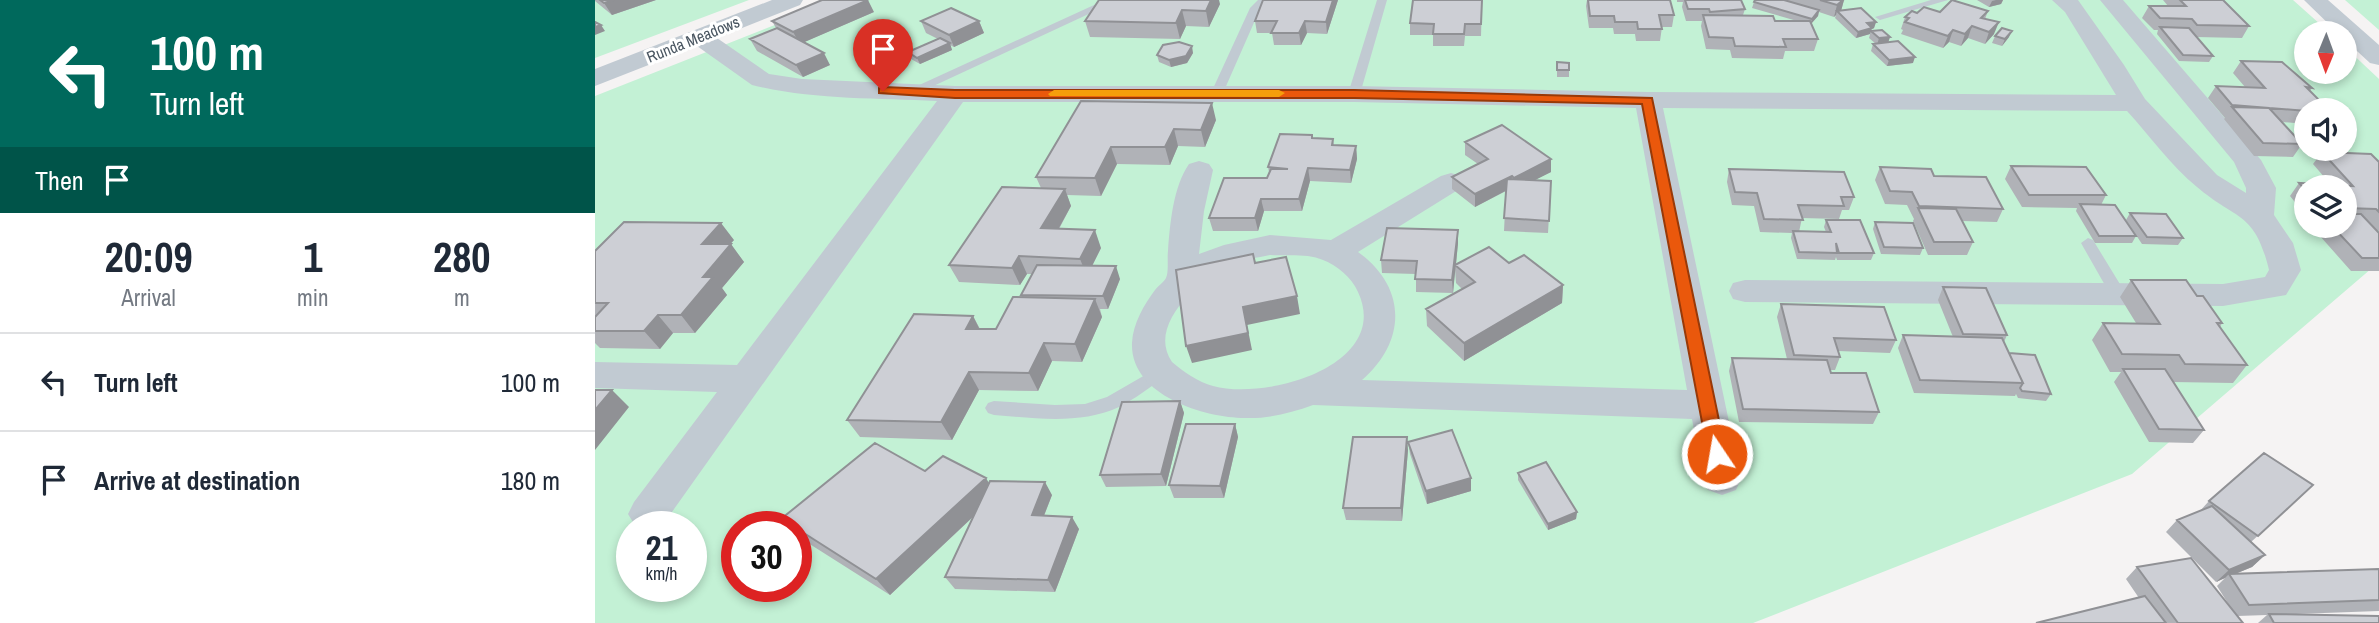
<!DOCTYPE html>
<style>
body{margin:0;font-family:"Archivo Narrow",sans-serif;background:#f2f2f3;color:#1f2937;height:100vh;display:flex;flex-direction:column;font-size:26px;white-space:nowrap}
*{box-sizing:border-box;margin:0}
p{font-size:23px;color:#747a83}
.icon{flex:none;width:38px;height:38px;fill:none;stroke:currentColor;stroke-width:2;stroke-linecap:round;stroke-linejoin:round}
.map{position:relative;flex:1;overflow:hidden}
.side{display:flex;flex-direction:column;background:#fff;width:595px}
.side>*{flex:none}
.hud{background:#00695c;color:#fff;overflow:hidden}
.needle{width:46px;rotate:181deg}
.tools{position:absolute;left:1699px;top:21px;display:grid;gap:14px}
.tools a{display:grid;place-items:center;width:63px;height:63px;border-radius:50%;background:#fff;box-shadow:0 4px 10px #0003;font-size:35px}
.speed{position:absolute;left:21px;top:511px;display:flex;gap:14px;font-size:35px;font-weight:700;text-align:center}
.speed>*{display:grid;place-content:center;width:91px;height:91px;border-radius:50%;background:#fff;box-shadow:0 4px 10px #0003;line-height:1}
.speed small{font-size:18px;font-weight:400}
.speed .limit{border:10px solid #d22;background:#fff;color:#111}
.pin{position:absolute;display:grid;place-items:center;width:60px;height:60px;color:#fff;margin:-72px -30px;border-radius:50% 50% 50% 0;rotate:-45deg;box-shadow:0 0 7px #0007}
.pin .icon{rotate:45deg}
.me{position:absolute;width:77px;margin:-38px;rotate:348deg;stroke-linejoin:round;filter:drop-shadow(0 0 5px #0008)}
.turn{display:flex;align-items:center;gap:24px;height:147px;padding:0 35px;font-size:32px}
.turn .icon{width:91px;height:91px;stroke-width:2.5}
.turn b{display:block;font-size:49px;line-height:60px}
.then{display:flex;align-items:center;height:66px;padding:0 35px;background:#0003;gap:14px;font-size:26px}
.eta{display:flex;justify-content:space-evenly;align-items:center;height:119px;text-align:center}
.eta b{font-size:42px;font-weight:700;line-height:49px}
ul{padding:0;list-style:none}
li{display:flex;align-items:center;gap:21px;height:98px;padding:0 35px;border-top:2px solid #e0e1e3}
li div{flex:1}
li b{display:block;font-size:26px}
li em{font-style:normal}
main{display:flex;flex:1;min-height:0}
.map>svg:first-child{display:block}
</style>
<main>
<section class="side">
<div class="hud">
<div class="turn"><svg class="icon" aria-label="left" viewBox="0 0 24 24"><path d="M17 20v-9H6M10 6l-5 5 5 5"/></svg><div><b>100 m</b>Turn left</div></div>
<div class="then">Then<svg class="icon" aria-label="arrive" viewBox="0 0 24 24"><path d="M6 21V4h12l-3 4 3 4H6"/></svg></div>
</div>
<div class="eta">
<div><b>20:09</b><p>Arrival</p></div>
<div><b>1</b><p>min</p></div>
<div><b>280</b><p>m</p></div>
</div>
<ul>
<li><svg class="icon" aria-label="left" viewBox="0 0 24 24"><path d="M17 20v-9H6M10 6l-5 5 5 5"/></svg><div><b>Turn left</b></div><em>100 m</em></li>
<li><svg class="icon" aria-label="arrive" viewBox="0 0 24 24"><path d="M6 21V4h12l-3 4 3 4H6"/></svg><div><b>Arrive at destination</b></div><em>180 m</em></li>
</ul>
</section>
<div class="map">
<svg width="1784" height="623" viewBox="0 0 1784 623">
<rect width="100%" height="100%" fill="#f5f3f3"/>
<!-- green -->
<path fill="#c3f1d5" fill-rule="evenodd" d="M0,0H154L0,58Z
M243,0H1698L1735,33H1712V72H1750V47L1784,79V262L1537,474L1158,623H0V96ZM1712,110H1750V149H1712ZM1712,187H1750V226H1712ZM37,527H96V586H37ZM142,527H201V586H142Z
M1750,0H1784V30Z"/>
<g fill="none" stroke-linecap="round" stroke-linejoin="round">
<!-- lane -->
<path fill="#c1cad2" fill-rule="evenodd" d="M510,0L514,3L513,5L319,95H311L309,92Z
M663,0H674L665,9L628,93L626,96H618L616,93L655,8Z
M782,0H792L765,94L763,97H755L753,94Z
M1336,0H1353L1285,20L1280,17Z
M1493,238L1498,240L1531,294L1528,298L1523,299L1515,294L1486,243Z
M564,367L570,369L572,373L570,377C555,387 540,399 524,407C485,425 440,418 399,415L393,413L390,408L393,403L399,401L460,405L490,404L512,397Z"/>
<!-- street -->
<path fill="#c1cad2" fill-rule="evenodd" d="M177,0H208L205,5L122,38L174,74L207,79L360,86H759L1053,92L1521,95L1470,12L1457,0H1483L1529,65L1550,99L1622,175L1651,193V188L1639,162L1505,0H1528L1666,160L1681,188L1679,215L1698,243L1706,270L1691,295L1628,306L1150,302L1138,299L1134,291L1138,283L1150,280L1628,284L1670,277L1674,270C1660,211 1642,221 1602,187C1576,166 1555,136 1532,111L1068,108L1146,479L1141,490L1127,495L1113,490L1108,479L1097,419L718,405C696,413 673,419 650,418C609,418 535,395 537,343C538,323 549,305 560,290C563,286 569,282 571,278C574,271 572,259 573,251C575,224 578,187 594,164L604,161L614,164L618,170L609,211L604,254L629,245L675,235L736,240L846,176L856,173L866,176L870,182L866,188L763,252C812,287 812,341 767,380L1092,390L1041,108L759,102H368L67,526L41,527L33,514L39,502L122,392L0,388V362L142,365L342,101C280,98 217,100 157,85L102,46L0,86V69ZM675,255C692,256 713,253 728,260C742,265 757,278 763,292C797,365 672,401 618,386C603,382 589,372 577,362C551,325 606,278 637,264C649,259 662,258 675,255Z
M1709,0H1733L1784,45V65L1775,63L1750,40V33H1743Z"/>
</g>
<!-- wall -->
<path fill="#b0b2b7" d="M0,0H61L17,15L0,1Z
M743,0L732,34L712,33L706,45H679L677,33H662L660,21Z
M887,0L886,36H870L869,46H838V35H815V23Z
M992,0H1075L1079,15L1077,27H1067L1065,41H1041L1040,34H1019L1018,28H994L991,6Z
M1082,0H1146L1150,9L1148,15L1180,21H1202L1157,8L1159,2L1160,0H1249L1246,11L1281,22L1279,28H1277L1275,34L1261,38L1240,18L1241,15L1239,17L1224,12L1223,16L1216,24L1223,39L1219,51H1190L1188,59L1137,58L1135,50L1111,49L1106,26L1107,21H1091L1087,7L1088,2H1082Z
M1382,0H1408L1406,4L1394,7Z
M1568,0H1628L1654,26L1647,38L1601,37L1618,56L1614,62L1584,61L1562,34L1563,30H1559L1547,18L1554,6H1573Z
M625,4L614,27L591,26L585,39L495,37L490,21Z
M1393,11L1390,19L1399,34L1390,44L1373,38L1366,46L1354,42L1348,48L1306,34L1308,30L1306,29L1310,17L1345,12Z
M279,12L209,42L235,65L208,77L162,51L155,39L181,28L177,21Z
M326,21H384L389,33L359,47L355,45L357,50L325,64L316,59L313,52L343,39L331,33Z
M1276,31L1295,37L1293,42L1318,63L1292,66L1276,51L1278,44H1281L1274,38Z
M1400,36L1414,37L1407,46L1397,43Z
M598,53L592,63L576,67L564,62L562,55Z
M1646,61L1717,88L1715,91L1712,110V124L1687,122L1707,144L1698,157L1659,156L1629,119L1630,118L1613,98L1621,86L1650,87L1638,73Z
M962,62L974,70V77H962Z
M486,101L621,120L610,147L583,146L575,165L522,164L506,196L472,195L476,206L464,229L506,248L497,266L525,279L513,309H505L507,317L487,362L457,361L443,391L384,390L357,440L265,437L252,420L378,316L385,329H401L427,297L426,295L437,274H432L425,285L364,282L354,265L446,188L441,177Z
M717,135L718,138L738,139L739,145L761,146L762,159L756,183L715,181L707,211H669L663,231H618L614,218L672,178L674,172L673,167Z
M870,142L956,159V172L939,180L956,181L953,233L909,231L911,191L880,207L857,189V177L883,164L870,155Z
M1727,152L1784,162V231L1781,230L1784,233V271H1756L1717,227L1718,226H1750V187H1712V217L1695,196L1704,183L1736,185L1718,164Z
M1416,166L1511,195L1506,205L1541,236L1537,243H1500L1481,211L1482,208L1427,207L1410,179Z
M1285,167L1339,176L1408,209L1402,222L1367,221L1378,242L1372,255H1333L1318,221L1319,219L1312,205L1290,204L1280,180Z
M1134,169L1259,197L1254,210H1247L1244,219L1207,218L1204,232H1231L1229,227L1231,220L1279,253L1276,260H1242L1241,257L1240,260L1202,259L1196,238L1197,233L1165,232L1159,206L1137,205L1132,182Z
M1535,213L1588,238L1583,245L1547,244L1531,220Z
M1280,222L1328,248L1325,255L1286,254L1278,229Z
M139,240L135,244L149,262L127,288L132,295L100,333H78L65,349L5,348L0,343V251Z
M863,243L861,265L914,263L968,285L967,303L869,361L832,326L831,309L867,289L861,283L860,269L858,293L821,292V274L787,273L786,260Z
M1536,280L1602,296L1627,323L1625,327L1652,365L1638,383L1578,382L1609,430L1598,443L1554,442L1519,382L1526,372H1515L1497,340L1508,323H1541L1525,297Z
M1348,287L1412,335L1409,342L1414,353L1456,394L1451,401L1423,398L1421,394L1420,396L1319,393L1303,348L1308,335L1358,337L1343,300Z
M1186,304L1301,340L1295,353L1243,351L1245,357L1240,370H1235L1236,373L1284,412L1278,424L1144,422L1134,371L1137,358L1192,359L1182,317Z
M585,401L589,413L571,486L511,487L505,475Z
M640,424L643,437L629,498H579L574,485Z
M813,442L876,478V491L832,504L815,454Z
M813,450L807,521L751,520L748,508Z
M330,471L457,495L449,516L484,529L460,592L360,589L350,577L378,517L295,595L202,536L201,527H194L186,519Z
M923,473L982,512L981,519L953,530L923,480Z
M1718,485L1656,542L1670,555L1657,567L1640,574L1784,569V611L1701,614L1784,623H1663L1672,615L1642,616L1648,623H1441L1544,598L1531,579L1542,567L1634,605L1622,586L1630,578L1621,582L1571,532L1582,520L1605,511L1614,501Z"/>
<!-- shaded-wall -->
<path fill="#909195" d="M19,0H61L17,15L9,3Z
M273,0L279,12L205,44L198,32Z
M616,0H624L625,4L614,27L611,11Z
M738,0H743L732,34L731,22Z
M1249,0L1246,11H1242L1241,15L1239,17L1242,5Z
M1401,0H1408L1406,4L1394,7L1397,1Z
M587,10L591,26L585,39L581,23Z
M1224,10L1223,16L1215,25L1217,19Z
M384,21L389,33L359,47L354,35Z
M710,21L712,33L706,45L704,33Z
M1281,22L1279,28H1277L1275,34L1261,38L1263,32L1272,23Z
M1404,22L1399,34L1390,44L1394,32Z
M6,25L10,31L0,35V27Z
M1377,26L1373,38L1366,46L1370,34Z
M1358,30L1354,42L1348,48L1353,36Z
M1417,31L1414,37L1407,46L1410,39Z
M1295,37L1293,43L1282,45L1284,38Z
M355,43L357,50L325,64L322,58Z
M597,46L598,53L592,63L576,67L574,60Z
M229,53L235,65L208,77L201,65Z
M1320,57L1318,63L1292,66L1294,60Z
M617,103L621,120L610,147L606,130Z
M579,129L583,146L575,165L570,147Z
M761,146L762,159L756,183L755,170Z
M516,147L522,164L506,196L500,178Z
M956,159V172L919,191V178Z
M713,168L715,181L707,211L704,199Z
M917,176L916,188L880,207V194Z
M470,189L476,206L454,246L446,228Z
M666,199L669,211L663,231L660,218Z
M126,223L139,240L120,261L107,244Z
M500,230L506,248L492,276L485,259Z
M863,230V243L858,293L857,280Z
M136,244L149,262L127,288L132,295L100,333L86,315L108,277Z
M424,256L432,274L425,285L417,268Z
M521,266L525,279L513,309L508,296Z
M968,285L967,303L869,361V343Z
M702,296L705,314L652,325L657,350L597,363L591,346L648,307Z
M500,299L507,317L487,362L480,344Z
M63,315L78,333L65,349L49,331Z
M378,316L387,334L371,329Z
M449,343L457,361L443,391L434,373Z
M374,372L384,390L357,440L346,422Z
M17,390L34,407L0,450V410Z
M585,401L589,413L571,486L566,474Z
M640,424L643,437L629,498L625,486Z
M812,437L813,450L807,521L806,508Z
M391,478L401,495L295,595L281,579Z
M876,478V491L832,504L831,491Z
M450,482L457,495L444,528L437,515Z
M982,512L981,519L953,530V524Z
M477,517L484,529L460,592L453,580Z
M1670,555L1657,567L1635,576L1634,574L1630,578L1621,582L1634,570Z"/>
<!-- building -->
<path fill="#cdcfd5" stroke="#909195" stroke-width="2" d="M5,0H19L9,3Z
M227,0H273L198,32L177,21Z
M504,0H616L611,11L587,10L581,23L490,21Z
M668,0H738L731,22L710,21L704,33H676L682,21H660Z
M818,0H887L886,24H870L869,34H838L839,24L815,23Z
M993,0H1075L1079,15H1064L1067,29H1043L1042,22H1020L1019,16H995Z
M1090,0H1146L1150,9L1115,12L1114,9H1093Z
M1160,0H1189L1224,10L1217,19L1159,2Z
M1225,0H1248L1242,5Z
M1357,0L1393,11L1386,18L1404,22L1394,32L1377,26L1370,34L1358,30L1353,36L1310,22L1314,18L1310,17L1317,11L1322,13L1329,7L1345,12Z
M1585,0H1628L1654,26L1602,25L1597,19L1565,18L1554,6H1591Z
M356,8L384,21L354,35L326,21Z
M1266,8L1281,22L1272,23L1277,28L1263,32L1242,11Z
M1108,15L1178,16L1180,21H1215L1223,39H1188L1191,47L1140,46L1138,38L1114,37Z
M0,22L6,25L0,27Z
M1565,27L1594,28L1618,56L1588,55Z
M182,28L229,53L201,65L155,39Z
M1407,28L1417,31L1410,39L1400,36Z
M1287,30L1295,37L1284,38L1276,31Z
M345,38L355,43L322,58L313,52Z
M1303,41L1320,57L1294,60L1278,44Z
M584,42L597,46L591,56L574,60L562,55L568,45Z
M1646,61L1687,62L1717,88L1711,87L1734,110L1712,111L1637,105L1621,86L1670,88Z
M962,62L974,63V70H962Z
M486,101L617,103L606,130L579,129L570,147H516L500,178L441,177Z
M1637,107L1674,108L1707,144L1668,143Z
M907,125L956,159L919,178L917,176L880,194L857,177L893,159L870,142Z
M685,134L717,135V138L738,139L737,145L761,146L755,170L713,168L704,199H666L660,218H614L629,178H672L676,169H693L673,167Z
M1727,152L1776,154L1784,162V212L1781,209L1750,208V187H1712V192L1704,183L1758,186Z
M1416,166L1491,167L1511,195H1434Z
M1285,167L1336,169L1339,176L1391,177L1408,209L1324,206L1317,192L1295,191Z
M1134,169L1249,172L1259,197H1246L1249,206L1203,205L1208,220L1169,219L1162,193L1140,192Z
M912,179L956,181L954,221L909,218Z
M407,187L470,189L446,228L500,230L485,259L424,256L417,268L354,265Z
M1485,204L1520,205L1541,236H1504Z
M1323,208L1361,209L1378,242H1339Z
M1535,213L1571,214L1588,238L1552,237Z
M1750,214H1766L1784,233V258H1767L1737,226H1750Z
M1231,220H1265L1279,253H1244L1241,243L1242,253L1204,252L1198,231L1236,232Z
M29,222L126,223L107,244H136L108,277H118L86,315H63L49,331H0V317L13,303H0V251Z
M1280,222L1318,223L1328,248L1289,247Z
M792,228L863,230L857,280L820,279L822,261L786,260Z
M894,247L914,263L929,255L968,285L869,343L831,309L880,282L860,265Z
M658,254L660,263L691,257L702,296L648,307L653,333L591,346L581,270Z
M442,265L521,266L508,296L426,295Z
M1536,280H1591L1602,296H1608L1627,323H1622L1652,365L1590,364L1584,355L1527,354L1508,323L1565,324Z
M1348,287L1391,288L1412,335L1368,334Z
M418,297L500,299L480,344L449,343L434,373L374,372L346,422L252,420L319,314L378,316L371,329H401Z
M1186,304L1289,307L1301,340L1239,338L1245,357L1199,355Z
M1308,335L1407,338L1428,383L1325,380Z
M1414,353L1440,355L1456,394L1427,391L1425,388L1428,383Z
M1137,358L1232,360L1236,373H1271L1284,412L1148,409Z
M1528,369H1570L1609,430L1564,429Z
M0,390H17L0,410Z
M585,401L566,474L505,475L527,402Z
M591,424H640L625,486L574,485Z
M857,430L876,478L831,491L813,442Z
M758,437H812L806,508H748Z
M280,443L330,471L348,456L391,478L281,579L201,528V527H199L186,519Z
M1669,453L1718,485L1663,536L1614,501Z
M951,462L982,512L953,524L923,473Z
M395,481L450,482L437,515L477,517L453,580L350,577Z
M1617,506L1670,555L1634,570L1582,520Z
M1596,558L1648,623H1583L1542,567Z
M1784,569V600L1654,605L1634,574Z
M1550,596L1571,623H1441Z
M1674,614L1784,616V623H1679Z"/>
<!-- route -->
<path fill="#ea580c" stroke="#983908" stroke-width="2" d="M288,87L360,90H759L1057,98L1131,454L1128,459L1122,461L1115,459L1113,454L1047,104L759,98H360L284,93V88Z"/>
<!-- slow -->
<path fill="#f59e0b" d="M459,90H684L690,93L684,97L455,96L453,94Z"/>
<g text-anchor="middle" stroke-width="6" stroke-linejoin="round" paint-order="stroke">
<!-- far-street labels -->
<g font-size="16" fill="#4a5661" stroke="#fff">
<text transform="translate(98 39) rotate(-22)" y="6">Runda Meadows</text>
</g>
</g>
</svg>
<div class="tools">
<a><svg class="needle" viewBox="-14 -14 28 28"><path d="M0-13l5 13h-10z" fill="#e53935"/><path d="M0 13l5-13h-10z" fill="#747a83"/></svg></a>
<a><svg class="icon" aria-label="sound" viewBox="0 0 24 24"><path d="M4 9h4l5-4v14l-5-4H4zM17 9q2 3 0 6"/></svg></a>
<a><svg class="icon" aria-label="layers" viewBox="0 0 24 24"><path d="M12 4l9 5-9 5-9-5zM3 14l9 5 9-5"/></svg></a>
</div>
<div class="speed"><div>21<small>km/h</small></div><div class="limit">30</div></div>
<div class="pin" style="left:288px;top:91px;background:#d93025"><svg class="icon" aria-label="arrive" viewBox="0 0 24 24"><path d="M6 21V4h12l-3 4 3 4H6"/></svg></div>
<svg class="me" style="left:1122px;top:454px" viewBox="-20 -20 40 40"><circle r="17" fill="#ea580c" stroke="#fff" stroke-width="3"/><path d="M0-11L8 9 0 5-8 9z" fill="#fff"/></svg>
</div>
</main>
